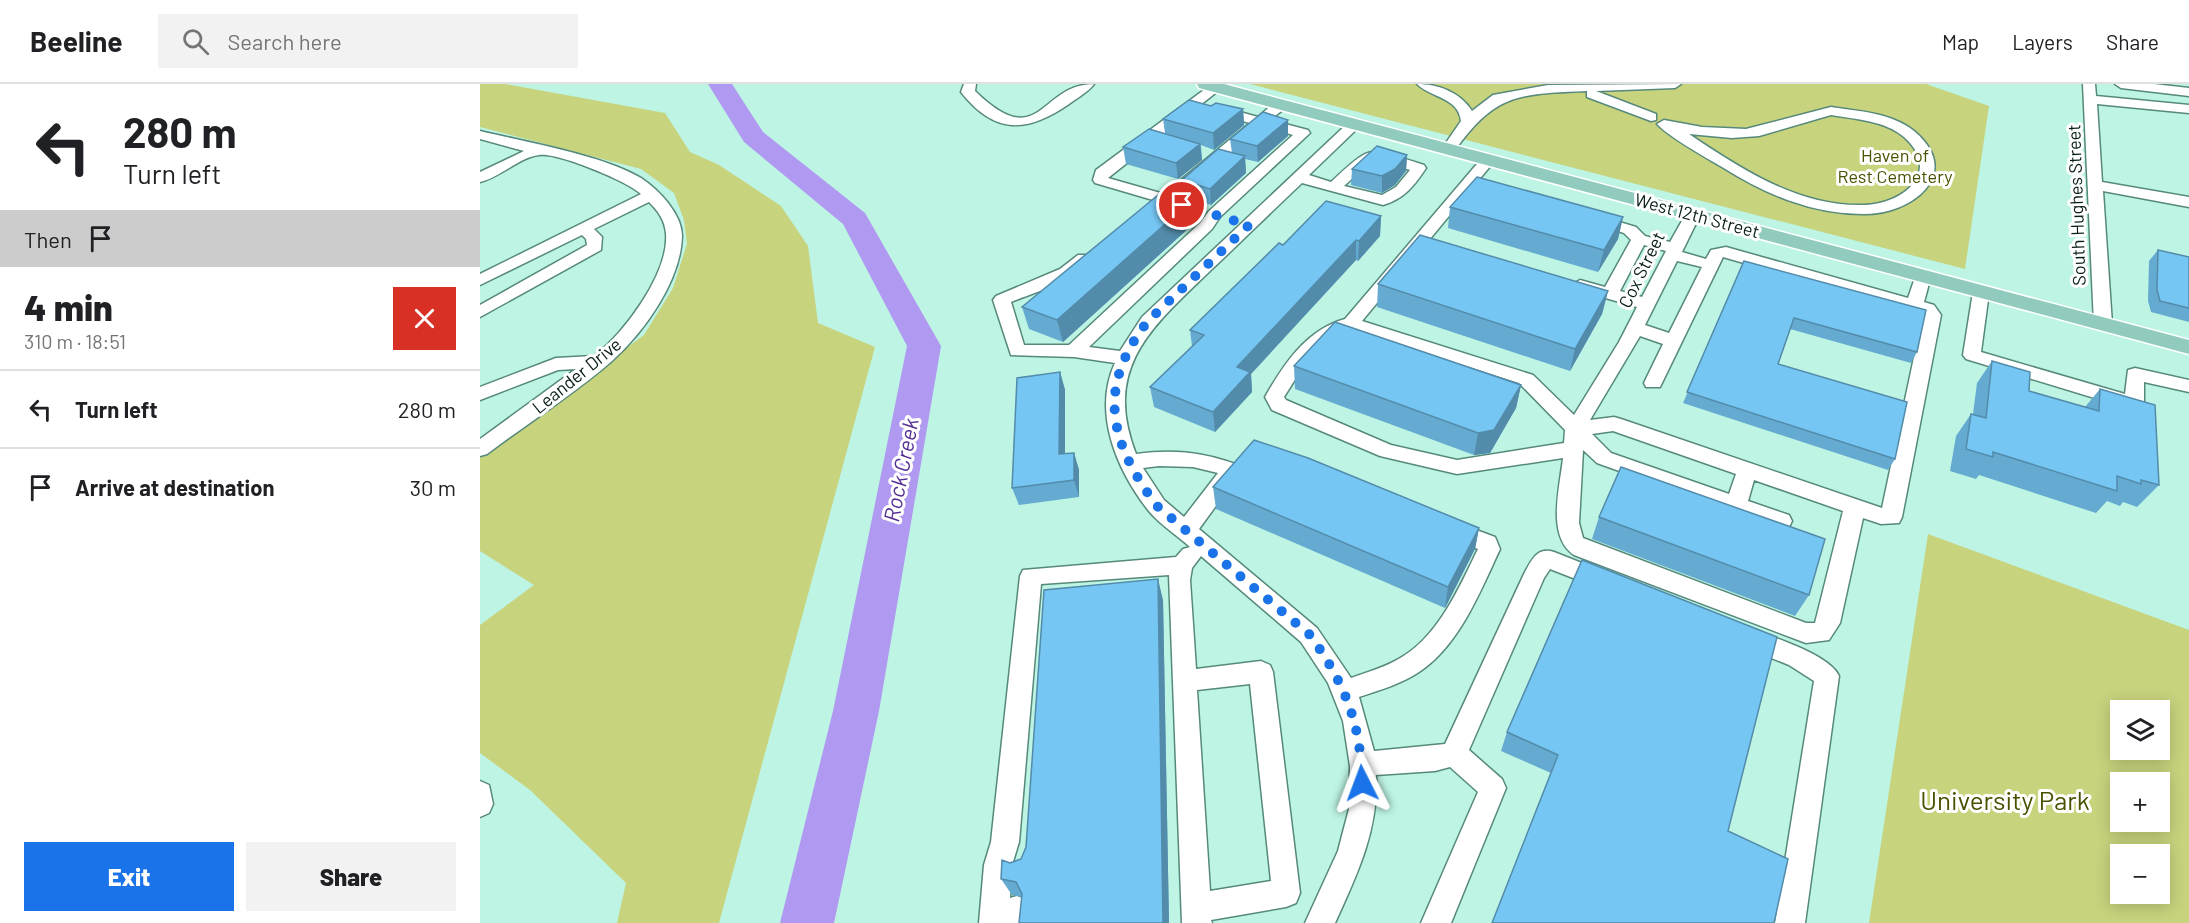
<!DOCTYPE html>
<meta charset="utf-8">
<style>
body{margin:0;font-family:Barlow,sans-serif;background:#f2f2f2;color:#202124;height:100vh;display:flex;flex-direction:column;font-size:22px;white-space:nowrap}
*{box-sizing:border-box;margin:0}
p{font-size:20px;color:#757577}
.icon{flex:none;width:33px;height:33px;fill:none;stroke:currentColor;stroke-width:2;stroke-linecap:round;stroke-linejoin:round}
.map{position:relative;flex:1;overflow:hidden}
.side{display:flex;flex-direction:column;background:#fff;width:480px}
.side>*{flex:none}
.hud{background:#fff;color:#202124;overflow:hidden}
.tools{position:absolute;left:1630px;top:616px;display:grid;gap:12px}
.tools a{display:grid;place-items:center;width:60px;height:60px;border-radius:0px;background:#fff;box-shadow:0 3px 15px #0003;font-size:30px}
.pin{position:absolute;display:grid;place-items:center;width:51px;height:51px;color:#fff;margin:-26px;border:3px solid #fff;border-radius:50%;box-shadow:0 2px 6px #0007}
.me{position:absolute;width:66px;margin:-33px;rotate:357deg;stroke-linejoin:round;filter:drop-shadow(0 0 4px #0008)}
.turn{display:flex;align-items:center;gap:21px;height:126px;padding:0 24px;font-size:27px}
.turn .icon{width:78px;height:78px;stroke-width:2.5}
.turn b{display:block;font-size:42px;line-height:51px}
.then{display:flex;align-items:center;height:57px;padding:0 24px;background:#0003;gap:12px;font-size:22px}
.round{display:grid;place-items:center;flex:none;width:63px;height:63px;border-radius:0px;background:#f2f2f2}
.headline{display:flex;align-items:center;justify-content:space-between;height:102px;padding:0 24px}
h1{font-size:36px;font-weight:800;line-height:45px}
.action{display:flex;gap:12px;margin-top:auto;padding:12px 24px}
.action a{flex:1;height:69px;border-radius:0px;background:#1a73e8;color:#fff;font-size:24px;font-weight:800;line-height:69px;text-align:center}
.action a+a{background:#f2f2f2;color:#202124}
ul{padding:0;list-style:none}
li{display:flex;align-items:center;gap:18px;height:78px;padding:0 24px;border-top:2px solid #e0e0e0}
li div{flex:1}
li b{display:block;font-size:22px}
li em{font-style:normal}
header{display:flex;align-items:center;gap:36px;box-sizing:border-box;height:84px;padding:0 30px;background:#fff;border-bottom:2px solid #e0e0e0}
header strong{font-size:28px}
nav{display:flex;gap:33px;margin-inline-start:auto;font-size:21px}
.search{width:420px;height:54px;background:#f2f2f2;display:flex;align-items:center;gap:15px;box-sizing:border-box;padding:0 21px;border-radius:0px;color:#757577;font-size:22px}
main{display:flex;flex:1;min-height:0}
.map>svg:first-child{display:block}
</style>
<header>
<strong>Beeline</strong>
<div class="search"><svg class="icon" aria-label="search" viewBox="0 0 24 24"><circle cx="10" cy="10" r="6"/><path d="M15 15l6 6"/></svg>Search here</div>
<nav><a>Map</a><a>Layers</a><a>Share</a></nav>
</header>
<main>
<section class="side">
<div class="hud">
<div class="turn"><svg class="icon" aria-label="left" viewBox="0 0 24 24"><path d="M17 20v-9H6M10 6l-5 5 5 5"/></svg><div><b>280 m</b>Turn left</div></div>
<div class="then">Then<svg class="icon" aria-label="arrive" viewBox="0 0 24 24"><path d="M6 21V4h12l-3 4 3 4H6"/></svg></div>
</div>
<div class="headline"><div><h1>4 min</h1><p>310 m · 18:51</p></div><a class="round" style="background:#d93025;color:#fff"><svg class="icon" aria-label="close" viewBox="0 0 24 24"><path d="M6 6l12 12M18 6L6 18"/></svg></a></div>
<ul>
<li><svg class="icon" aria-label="left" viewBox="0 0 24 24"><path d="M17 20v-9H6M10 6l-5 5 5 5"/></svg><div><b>Turn left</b></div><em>280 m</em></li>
<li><svg class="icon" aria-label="arrive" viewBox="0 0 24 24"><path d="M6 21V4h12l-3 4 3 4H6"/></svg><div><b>Arrive at destination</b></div><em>30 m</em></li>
</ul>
<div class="action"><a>Exit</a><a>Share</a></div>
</section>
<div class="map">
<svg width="1709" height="839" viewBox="0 0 1709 839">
<rect width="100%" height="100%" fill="#bdf4e4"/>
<!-- green -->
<path fill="#c8d37d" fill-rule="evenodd" d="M0,0H25L185,29L210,68L239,81L301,122L328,162L338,239L395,263L239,839H137L146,799L50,706L0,669V541L54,501L0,467V371L164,251L193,204L207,160L204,136L194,109L161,85L0,43Z
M770,0H1446L1509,22L1485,185Z
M1448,450L1709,546V839H1389ZM1641,627H1680V666H1641ZM1641,699H1680V738H1641ZM1641,771H1680V810H1641Z"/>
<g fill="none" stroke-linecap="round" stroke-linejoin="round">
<!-- river -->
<path fill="#b099f1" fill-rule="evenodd" d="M228,0H252L283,48L385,129L461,262L399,627L354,839H300L353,627L427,262L363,140L264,58Z"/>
<defs>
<path id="minor" d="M484,0H496L495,7C561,71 559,0 614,0C608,8 597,14 589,20C547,49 515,51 481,8Z
M732,0H741L743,3L628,94L684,110L770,39L733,29L731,26L738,22L778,33L795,18H805V24L790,36L828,46L830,49L740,133L732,145L609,263L640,267L662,233L869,38L874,37L881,41L829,91L851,98C895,57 889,64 944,81L946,84C935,101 924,115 903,121L822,99C791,128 761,158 730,187C672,243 622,283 656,370C693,365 723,368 758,381L761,386L757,393L719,445L837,544L871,594C888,588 906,583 922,573C959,551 980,502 998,465L964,451L961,445L964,439L972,437L1015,453L1020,465C1001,506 979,562 939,588C921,600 900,606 879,613L894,667L965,660L1044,490C1051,477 1057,462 1074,468L1132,491L1135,497L1132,503L1124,506L1070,485L1064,494L989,666L1022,695L1026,704L971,839H941L998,708L970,683L955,687L896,691C899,745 877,791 855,839H825L858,767L869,725L870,682L863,637L848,599L821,558L721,472L712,484L710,496L716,585L781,577L790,581L793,588L820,809L816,819L806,823L731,836L732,839H702L689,491L561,500L539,758L532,781L530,814L537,812L547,816L551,826L546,839H499L504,781L511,758L540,492L543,486L696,473L703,465L710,463C697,451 679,440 668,426C637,386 612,329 635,279L594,273L531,271L513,216L516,212L580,185L598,171H610L612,174C594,198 558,207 531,218L544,261H589L720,139L729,127L813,51L783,42L697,114L702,118L694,123H672L669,120L673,116L615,99L613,96L616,86ZM894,75L930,86L916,103L902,111L864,102ZM679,382L713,383L738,389L704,433L684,416L663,384ZM770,600L791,797L730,807L717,606Z
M937,0C958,0 980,8 992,27L1013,11L1068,1L1201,0L1195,4L1116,7L1176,30V36L1171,37L1107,13V7C1038,10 1015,9 973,69L968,70L961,66L981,37C978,13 951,14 937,0Z
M1603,0H1615L1616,12L1709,21V29L1617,20L1622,98L1709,113V123L1623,107L1632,240L1623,246L1614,240Z
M1635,0H1674L1709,4V12L1641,4Z
M1351,23C1378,27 1412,29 1434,47C1485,90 1431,131 1383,130C1331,130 1285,110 1242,83C1225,73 1189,53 1177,40L1184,36L1222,43L1266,45ZM1351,31C1375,35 1406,37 1424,53C1463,88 1423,120 1384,121C1319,123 1261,85 1209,50L1252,54L1279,52Z
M0,47C45,58 123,71 161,94C179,106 202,130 202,152C201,197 164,248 132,277C93,311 48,339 7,370L0,372V355L96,285L78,286L0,316V303L76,274L114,272C144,250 189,189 186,150C185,136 178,127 169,118L114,145L122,153L121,166L0,233V221L107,161L106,155L102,151L0,201V190L161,110C147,97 77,68 59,71C40,73 19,94 0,98V88L44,67L0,55Z
M1007,73L1012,74L1014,77L1012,80L882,237L1053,291L1094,331L1139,258L1157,223L1094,205L1092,201L1100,196L1125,203L1151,156L1144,149L1108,138L1105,135L1108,132L1113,130L1156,143L1165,152L1190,158L1207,128H1217L1220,131L1202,168L1226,175L1231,166L1246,163L1428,214L1437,188H1449L1451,192L1444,218L1454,221L1461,231L1422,433L1419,439L1401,440L1383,434L1360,539L1349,556L1326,559L1094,471C1066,452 1080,403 1083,374L977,390L900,372L792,326L785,313C804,280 826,246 865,235L1002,74ZM1164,161L1186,167L1162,213L1140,207ZM1243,173L1443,231L1402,424L1141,335L1134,333L1110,336L1160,252L1183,260L1164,299L1166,303H1180ZM1197,177L1222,183L1189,249L1165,241ZM871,245L1039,299L1085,346L1084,359L977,376L911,361L806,316L804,313C821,287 838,254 871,245ZM1133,347L1256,390L1249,410L1131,369L1112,350ZM1103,366L1117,379L1301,445L1309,443L1312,437L1309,431L1268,417L1274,396L1363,427L1335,539H1326L1103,454L1099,439Z
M1501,203L1509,208L1501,268L1645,310L1648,286L1655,284L1709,296V308L1664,298V319L1661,324L1654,326L1486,275L1483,271L1493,208Z
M1267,544C1290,552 1349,570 1359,592L1325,839H1295L1334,597L1309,581L1259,561L1255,554L1259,547Z
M0,697L9,701L13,720L9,729L0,733Z"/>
<path id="major" d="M717,0H744L1709,256V270L719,4Z"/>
</defs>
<!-- minor casing -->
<use href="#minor" stroke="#56897b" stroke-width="3"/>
<!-- major casing -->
<use href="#major" stroke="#fff" stroke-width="3"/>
<!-- minor -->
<use href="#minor" fill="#fff" fill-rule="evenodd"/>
<!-- major -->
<use href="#major" fill="#90cbbd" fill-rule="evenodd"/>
</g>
<!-- wall -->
<path fill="#65aad1" d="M731,22L763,25L764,41L734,66L721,61L722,76L698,95L646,80L643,63L685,49L683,35Z
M808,36V52L778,78L765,75L766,89L731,121L719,117L721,133L583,258L549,245L542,223L704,107L702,96L752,69L750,55Z
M927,71L926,87L915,101L902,109L871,101L872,85Z
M970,123L1143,133L1138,155L1118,188L968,144Z
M901,132L900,152L878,177L876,176L771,290L772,308L735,348L674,323L670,303L712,262L710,246L803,161Z
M1678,166L1709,173V238L1671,228L1668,217L1669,177Z
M1264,177L1437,268L1431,279L1310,245L1298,280L1415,375L1408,386L1203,319Z
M898,200L1128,207L1122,230L1090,287L897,223Z
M1512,277L1549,307L1605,323L1620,305L1679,401L1657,423L1643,418L1640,422L1627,417L1616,429L1499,391L1496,395L1470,387L1476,352L1491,330H1493L1497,299Z
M814,282L1041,301L1036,324L1010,369L994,371L815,305Z
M580,288L585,306V370L594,369L599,386V413L539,421L532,404Z
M733,403L999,444L995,465L965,524L736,425Z
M1119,433L1329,511L1315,532L1112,455Z
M683,516L689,839H539L542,813L532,811L521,795L530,779L541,775Z
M1297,553L1071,689L1021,667L1027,648Z"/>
<!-- shaded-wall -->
<path fill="#538baa" d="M763,25L764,41L734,66L733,49Z
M808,36V52L778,78L777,62Z
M720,60L722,76L698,95L696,79Z
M927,71L926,87L915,101L902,109V92Z
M765,72L766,89L731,121L730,105Z
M718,111L721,133L583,258L577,236Z
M901,132L900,152L878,177L879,157Z
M1143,133L1138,155L1118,188L1124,166Z
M876,156V176L771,290L772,308L735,348L733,328L757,283Z
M1128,207L1122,230L1090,287L1095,265Z
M580,288L585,306V387L579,370Z
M1041,301L1036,324L1010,369L994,371L998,349Z
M594,369L599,386V413L594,396Z
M999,444L995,465L965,524L968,503Z
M678,495L683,516L689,839H683Z"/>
<!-- building -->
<path fill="#76c6f3" stroke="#538baa" stroke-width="1.5" d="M709,16L731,22L736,19L763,25L733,49L683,35Z
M783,28L808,36L777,62L750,55Z
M669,45L720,60L696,79L643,63Z
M897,62L927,71L915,85L902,92L872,85Z
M738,65L765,72L730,105L702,96Z
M997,93L1143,133L1124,166L970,123Z
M689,102L718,111L577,236L542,223Z
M846,117L901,132L879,157L876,156L757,283L770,288L733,328L670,303L724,251L710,246L799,159L803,161Z
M940,151L1128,207L1095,265L898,200Z
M1678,166L1709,173V224L1680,217L1677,206Z
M1264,177L1446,226L1437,268L1314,234L1298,280L1427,318L1415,375L1207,308Z
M855,238L1041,301L1014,346L998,349L814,282Z
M1512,277L1550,288L1549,307L1619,327L1620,305L1675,321L1679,401L1661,396V400L1637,392V407L1513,368V373L1486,365L1491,330L1506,334Z
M580,288L579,370L594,369V396L532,404L537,294Z
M774,356L828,374L999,444L968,503L733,403Z
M1141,383L1345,455L1329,511L1119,433Z
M1102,476L1297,553L1248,747L1308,775L1294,839H1012L1078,671L1027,648Z
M678,495L683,839H539L542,810L536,798L521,795L522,776L530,779L541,775L546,763L564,506Z"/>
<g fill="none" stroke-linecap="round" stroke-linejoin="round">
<!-- route -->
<path stroke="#1a73e8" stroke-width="10" stroke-dasharray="0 18" d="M702,121L769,141L668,237C616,303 629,358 677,422L830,551C865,600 881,639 882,699"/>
</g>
<g text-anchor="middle" stroke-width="6" stroke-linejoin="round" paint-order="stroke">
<!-- far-park labels -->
<g font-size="18" fill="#4b5100" stroke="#fff">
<text x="1415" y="78">Haven of<tspan x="1415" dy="21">Rest Cemetery</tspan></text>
</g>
<!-- far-street labels -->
<g font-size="18" fill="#081d18" stroke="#fff">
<text transform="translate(1597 121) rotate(-92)" y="6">South Hughes Street</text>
<text transform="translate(1217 132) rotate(15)" y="6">West 12th Street</text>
<text transform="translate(1162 186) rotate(-64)" y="6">Cox Street</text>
<text transform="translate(97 292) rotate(-39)" y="6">Leander Drive</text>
</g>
<!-- water labels -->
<g font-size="22" font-style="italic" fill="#532f94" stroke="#fff">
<text transform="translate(421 386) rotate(-79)" y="8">Rock Creek</text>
</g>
<!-- near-park labels -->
<g font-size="26" fill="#4b5100" stroke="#fff">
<text x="1525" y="726">University Park</text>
</g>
</g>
</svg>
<div class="tools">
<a><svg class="icon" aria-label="layers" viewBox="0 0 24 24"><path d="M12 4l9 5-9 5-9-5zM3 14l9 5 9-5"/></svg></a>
<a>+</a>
<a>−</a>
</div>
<div class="pin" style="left:702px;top:121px;background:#d93025"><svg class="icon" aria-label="arrive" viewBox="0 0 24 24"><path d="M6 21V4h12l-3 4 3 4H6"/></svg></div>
<svg class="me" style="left:882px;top:699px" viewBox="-20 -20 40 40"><path d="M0-17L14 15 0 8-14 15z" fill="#1a73e8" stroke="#fff" stroke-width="4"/></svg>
</div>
</main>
